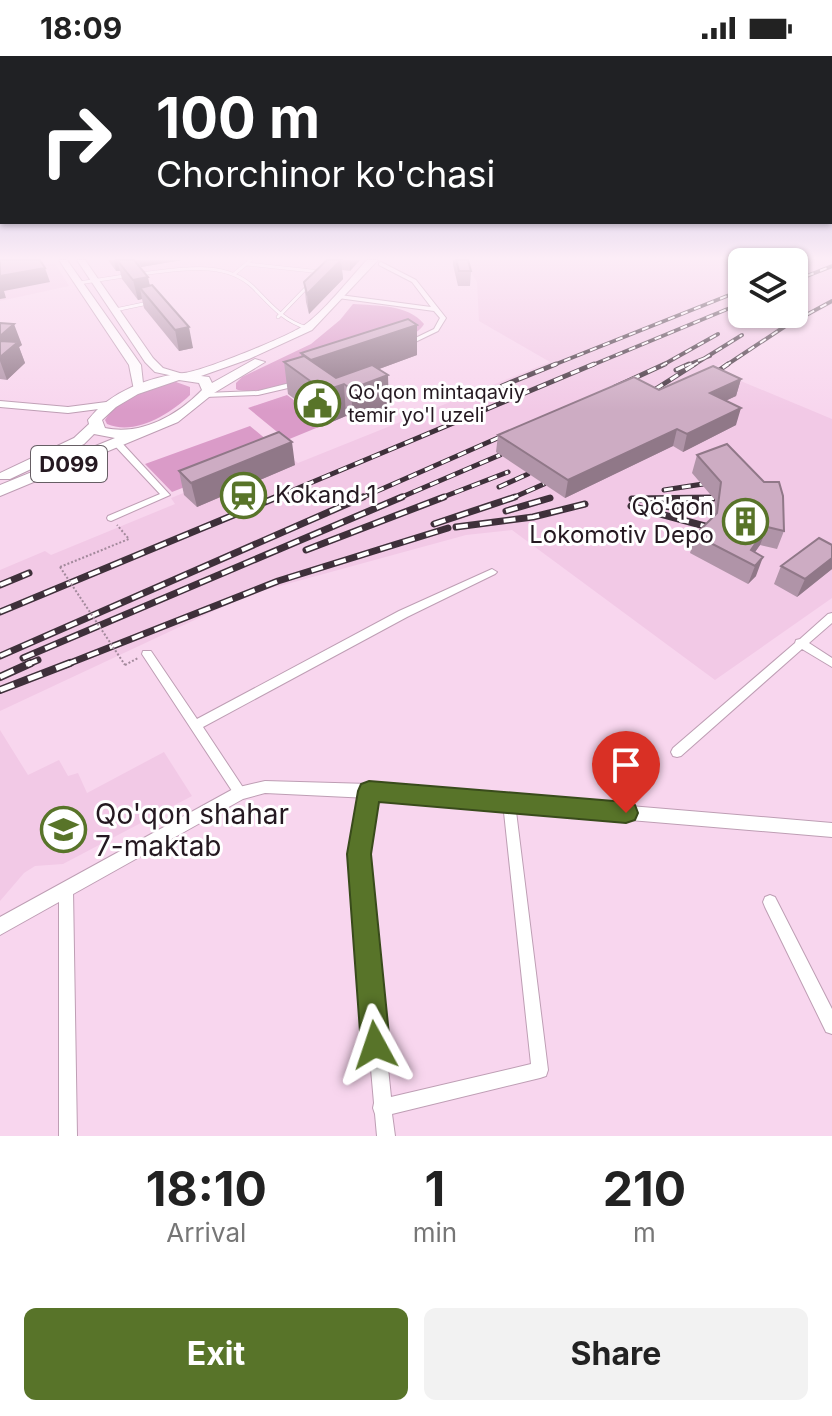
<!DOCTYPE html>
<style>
body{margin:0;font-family:Inter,sans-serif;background:#f2f2f2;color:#222;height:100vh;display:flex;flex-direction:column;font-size:30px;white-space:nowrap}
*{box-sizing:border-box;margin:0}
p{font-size:26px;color:#767676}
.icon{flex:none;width:44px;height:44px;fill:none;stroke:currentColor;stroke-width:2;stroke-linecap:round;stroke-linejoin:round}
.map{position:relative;height:1080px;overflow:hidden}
.side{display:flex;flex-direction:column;background:#fff;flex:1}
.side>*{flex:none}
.hud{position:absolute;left:0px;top:0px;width:832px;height:168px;box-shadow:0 2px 6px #0004;background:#202124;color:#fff;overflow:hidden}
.fabs{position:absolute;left:728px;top:192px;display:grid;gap:16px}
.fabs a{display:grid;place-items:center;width:80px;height:80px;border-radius:12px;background:#fff;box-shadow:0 2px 6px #0004;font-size:40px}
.pin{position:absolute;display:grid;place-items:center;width:68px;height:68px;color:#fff;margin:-82px -34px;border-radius:50% 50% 50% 0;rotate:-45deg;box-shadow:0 0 8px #0007}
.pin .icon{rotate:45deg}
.me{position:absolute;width:88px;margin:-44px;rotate:355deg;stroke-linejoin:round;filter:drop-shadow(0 0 6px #0008)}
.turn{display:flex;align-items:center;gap:28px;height:168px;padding:0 24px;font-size:36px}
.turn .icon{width:104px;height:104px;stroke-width:2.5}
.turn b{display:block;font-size:56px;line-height:68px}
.eta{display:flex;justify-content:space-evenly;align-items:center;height:136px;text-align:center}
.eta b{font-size:48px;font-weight:700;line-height:56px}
.button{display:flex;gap:16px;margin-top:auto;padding:16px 24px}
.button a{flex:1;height:92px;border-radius:12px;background:#587429;color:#fff;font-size:32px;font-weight:700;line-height:92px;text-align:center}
.button a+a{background:#f2f2f2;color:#222}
.status{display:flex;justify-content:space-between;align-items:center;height:56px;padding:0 40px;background:#fff;direction:ltr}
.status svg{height:22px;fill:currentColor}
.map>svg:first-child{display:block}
</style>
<div class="status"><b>18:09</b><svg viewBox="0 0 49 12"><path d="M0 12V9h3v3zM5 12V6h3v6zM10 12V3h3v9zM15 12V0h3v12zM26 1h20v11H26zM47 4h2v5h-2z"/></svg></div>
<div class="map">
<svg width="832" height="1080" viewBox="0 0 832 1080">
<rect width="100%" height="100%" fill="#f8d6ee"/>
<!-- built -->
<path fill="#f2c9e6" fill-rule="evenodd" d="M463,204H832V248L712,313L832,363V542L715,624L512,474L466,479L250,538L0,655V514L45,495L51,499L175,448L171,442L283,397L298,407L550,306L479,265L477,226ZM742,206H794V258H742Z
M55,207L69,230L0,245V216Z
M0,674L28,719L59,704L68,720L78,717L87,737L164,696L192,740L63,808L35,810L24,817L0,845Z"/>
<!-- green -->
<path fill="#da9bc8" d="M353,248C377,250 408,248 424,268C413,292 259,346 236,333V327L242,321L311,288L340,264Z
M176,326L190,331V339C170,358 135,380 107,368L105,364C117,344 154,328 176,326Z
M287,339L326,368L287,384L248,352Z
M250,370L279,394L172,436L145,408Z"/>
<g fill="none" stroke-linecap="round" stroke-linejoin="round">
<defs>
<path id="service" d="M247,208L321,216
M138,218C175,215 223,202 253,231C271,249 282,264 307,272
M234,218L251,204
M79,227L124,220
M115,254L148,247
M278,261L308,230"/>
<path id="minor" d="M381,206L416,224L446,262L438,275L409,289H405V287L434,273L440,262L434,255L338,242L337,241L340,239L431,251L412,226L379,209V207Z
M298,325L302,327L301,329L258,339L205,341L201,339L205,337L258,335Z
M116,387H122L170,439L111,465L108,464L107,462L108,460L160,438L116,391Z
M492,513L497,516L495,518L407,561L203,671L244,733L246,737L244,741L240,742L236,741L142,598L143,595H151L197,663L399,555Z
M832,557V567L809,587L832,602V611L802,593L681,700L677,701L673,700L671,696L673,692L795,587L796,584L800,583L828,558Z
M369,730L373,731L375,735L366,798L391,1041L531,1008L503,747L504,743L509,741L514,743L515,747L548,1014L546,1020L540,1022L392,1058L395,1080H377L375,1058L373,1052L374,1047L352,798L363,735L365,731Z
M66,827L71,829L73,834L77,1080H59V834L61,829Z
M770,839L775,841L832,953V978L826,976L765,851L763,846L765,841Z"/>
<path id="tertiary" d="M265,725L369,728L832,767V781L369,742L265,737L243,743L0,879V861L235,732Z"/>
<path id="secondary" d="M0,345L68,351L114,345L119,348L114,351L68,357L0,351Z"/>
<path id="primary" d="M59,204H67L141,309L144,336L134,334L129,309Z
M77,204H85L153,302L163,312L183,318V322L155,316L145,306Z"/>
<path id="trunk" d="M367,204H378L312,274L249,303L201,320L209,321L212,327L255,303L265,306L214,337L178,366L0,440V429L115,382L94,378L84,388L10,423H0V417L74,382L89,368L88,364C111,335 149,321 184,317C203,315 287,281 303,270C323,257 350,222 367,204ZM179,324L199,327L202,334C178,359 141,380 105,372L102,364L116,351L138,338Z"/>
</defs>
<!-- service casing -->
<use href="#service" stroke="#be9eb4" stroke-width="4"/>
<!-- minor casing -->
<use href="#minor" stroke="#be9eb4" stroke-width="2"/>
<!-- tertiary casing -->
<use href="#tertiary" stroke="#be9eb4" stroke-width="2"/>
<!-- secondary casing -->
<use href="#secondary" stroke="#be9eb4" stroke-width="2"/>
<!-- primary casing -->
<use href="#primary" stroke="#be9eb4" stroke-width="2"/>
<!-- trunk casing -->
<use href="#trunk" stroke="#be9eb4" stroke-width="2"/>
<!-- path -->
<path stroke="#a2899b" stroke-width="2" stroke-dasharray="2 2" stroke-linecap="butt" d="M60,511L129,483L117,469
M125,609L138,602"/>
<!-- service -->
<use href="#service" stroke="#fff" stroke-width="3"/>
<!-- minor -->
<use href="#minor" fill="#fff" fill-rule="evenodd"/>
<!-- tertiary -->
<use href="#tertiary" fill="#fff" fill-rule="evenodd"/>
<!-- secondary -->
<use href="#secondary" fill="#fff" fill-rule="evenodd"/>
<!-- primary -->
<use href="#primary" fill="#fff" fill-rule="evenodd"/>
<!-- trunk -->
<use href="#trunk" fill="#fff" fill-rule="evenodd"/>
<defs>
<path id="rail-far3" d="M794,225L832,210
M551,310L742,234
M590,310L742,247
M661,310L718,278
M685,310L710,300
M692,310L742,279
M725,310L784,271L832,245"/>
<path id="rail-far2" d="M676,314L689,308
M708,322L728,308
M502,330L556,308
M615,331L665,308
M640,343L695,308
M499,431L528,418
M664,434L703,428
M272,443L594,308
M359,443L516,374
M397,443L500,399
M438,443L508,416
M510,443L544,428
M645,443L714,442"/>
<path id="rail-far1" d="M632,443L714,442
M631,450L712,472
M663,450L715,456
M506,455L550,442
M434,468L515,441
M456,471L533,461L585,448
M306,494L444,441
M0,529L29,517
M0,556L277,441
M0,600L363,441
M23,602L402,441
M26,609L38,604
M65,609L278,525L448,472"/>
<path id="rail" d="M0,621L31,607
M0,634L70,607"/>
</defs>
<!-- rail-far3 casing -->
<use href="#rail-far3" stroke="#3e303a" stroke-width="4"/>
<!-- rail-far2 casing -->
<use href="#rail-far2" stroke="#3e303a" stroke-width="5"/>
<!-- rail-far1 casing -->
<use href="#rail-far1" stroke="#3e303a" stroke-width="7"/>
<!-- rail casing -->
<use href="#rail" stroke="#3e303a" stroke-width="8"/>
<!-- rail-far3 -->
<use href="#rail-far3" stroke="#fff" stroke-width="2" stroke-dasharray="7" stroke-linecap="butt"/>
<!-- rail-far2 -->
<use href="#rail-far2" stroke="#fff" stroke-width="3" stroke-dasharray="9" stroke-linecap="butt"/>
<!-- rail-far1 -->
<use href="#rail-far1" stroke="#fff" stroke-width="4" stroke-dasharray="12" stroke-linecap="butt"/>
<!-- rail -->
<use href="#rail" stroke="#fff" stroke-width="5" stroke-dasharray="15" stroke-linecap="butt"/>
<!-- path-bridge -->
<path stroke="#a2899b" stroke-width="2" stroke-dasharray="2 2" stroke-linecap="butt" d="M60,511L125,609"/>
</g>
<!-- wall -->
<path fill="#b094a8" d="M108,204H182L141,211L136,207L150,229L193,292L179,295L144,252L142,243L138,244L122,223L120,215H116Z
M327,204H360L350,215L342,214L343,223L309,258L306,246L304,226Z
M453,204H468L471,215L470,230H458L453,209Z
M0,267L22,289L19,291L25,307L7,324L0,323Z
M301,297L417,299L379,313L389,352L353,366L346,360L327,368L288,338L284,306L301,301Z
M741,323L736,340L725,345L736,369L683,396L673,390L565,442L496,396L498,379Z
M697,399L784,475L777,493L760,489L755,496L756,520L748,528L690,497L695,479L713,461L715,444L692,417Z
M295,409L197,451L184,439L179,415Z
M832,489V513L797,541L774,528L781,510Z"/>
<!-- shaded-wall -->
<path fill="#907888" d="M114,204H128H117L120,215H116Z
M139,204H182L141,211Z
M341,204L343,223L309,258L307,238Z
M350,204H360L350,215Z
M45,212L50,226L4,235L6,242L0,243V220Z
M148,221L152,240L140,232L142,243L138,244L133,224Z
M14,268L22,289L19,291L25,307L7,324L0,305V280Z
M417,269V299L322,334L311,304Z
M189,271L193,292L179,295L175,274Z
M388,319L389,352L353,366L351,333Z
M741,323L736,340L706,354L710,337Z
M344,328L346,360L327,368L324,335Z
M741,352L736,369L683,396L687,378Z
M677,373L673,390L565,442L568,424Z
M292,386L295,409L197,451L191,427Z
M767,471L760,489L748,506L751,494Z
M763,501L756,520L748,528L755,510Z
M832,502V513L797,541L805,523Z"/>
<!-- building -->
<path fill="#cdacc3" stroke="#907888" stroke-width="2" d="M0,204H40L45,212L0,220Z
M117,204H134L148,221L133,224Z
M327,204H341L307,238L304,226Z
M456,204H468L471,215H459Z
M152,229L189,271L175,274L140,232Z
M408,263L417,269L311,304L301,297Z
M0,267L14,268L0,280Z
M0,285L18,286L0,301Z
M304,300L336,322L372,309L388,319L351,333L344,328L324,335L284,306Z
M713,310L741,323L710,337L741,352L687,378L677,373L568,424L498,379L634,321L659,334Z
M279,376L292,386L191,427L179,415Z
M727,388L764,426H779L783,440L784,475L767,471L751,494L763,501L755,510L695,479L717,457L721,426L697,399Z
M819,482L832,489V502L805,523L781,510Z"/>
<!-- sky -->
<linearGradient id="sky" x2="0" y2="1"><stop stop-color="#979bcf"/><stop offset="0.57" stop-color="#fcedf7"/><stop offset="1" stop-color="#fcedf7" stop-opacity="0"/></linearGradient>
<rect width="832" height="355" fill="url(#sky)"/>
<!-- route -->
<path fill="#587429" stroke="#394b1b" stroke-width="2" d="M369,725L626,746L635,749L638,757L635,764L626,767L379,746L371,798L390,989L386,999L375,1004L365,999L361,989L347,798L358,735L361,728Z"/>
<!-- icons -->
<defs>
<symbol id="civic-ring" viewBox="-11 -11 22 22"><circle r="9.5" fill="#fff" stroke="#587429" stroke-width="1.5"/><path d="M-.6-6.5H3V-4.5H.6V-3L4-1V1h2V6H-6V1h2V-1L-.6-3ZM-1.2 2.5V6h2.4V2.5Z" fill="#587429"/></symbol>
<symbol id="station-ring" viewBox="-11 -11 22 22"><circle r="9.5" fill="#fff" stroke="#587429" stroke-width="1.5"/><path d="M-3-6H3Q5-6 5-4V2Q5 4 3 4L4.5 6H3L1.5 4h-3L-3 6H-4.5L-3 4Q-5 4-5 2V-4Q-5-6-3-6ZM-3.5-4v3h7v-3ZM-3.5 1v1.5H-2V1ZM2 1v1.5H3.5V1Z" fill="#587429"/></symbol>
<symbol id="building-ring" viewBox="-11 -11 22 22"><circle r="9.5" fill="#fff" stroke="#587429" stroke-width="1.5"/><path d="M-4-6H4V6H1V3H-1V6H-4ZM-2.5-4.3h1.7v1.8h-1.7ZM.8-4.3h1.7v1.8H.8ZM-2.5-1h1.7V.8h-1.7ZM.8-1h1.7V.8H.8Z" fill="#587429"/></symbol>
<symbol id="school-ring" viewBox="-11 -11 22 22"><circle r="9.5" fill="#fff" stroke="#587429" stroke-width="1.5"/><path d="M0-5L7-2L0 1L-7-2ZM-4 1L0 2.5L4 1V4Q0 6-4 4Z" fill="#587429"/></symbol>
</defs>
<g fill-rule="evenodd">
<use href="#civic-ring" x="292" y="322" width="51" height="51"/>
<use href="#station-ring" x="218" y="414" width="51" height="51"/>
<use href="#building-ring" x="720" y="440" width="51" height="51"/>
<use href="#school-ring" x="38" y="748" width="51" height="51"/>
</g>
<g text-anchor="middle" stroke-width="6" stroke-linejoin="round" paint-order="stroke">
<!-- far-poi labels -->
<g font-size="20" fill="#251921" stroke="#fff" text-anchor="start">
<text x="348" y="343">Qo'qon mintaqaviy<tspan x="348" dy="23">temir yo'l uzeli</tspan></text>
</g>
<!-- shield labels -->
<rect fill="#fff" stroke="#665e64" stroke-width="2" x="31" y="390" width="76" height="36" rx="6"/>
<g font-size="22" font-weight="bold" fill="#251921">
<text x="69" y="416">D099</text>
</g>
<!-- poi labels -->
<g font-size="24" fill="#251921" stroke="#fff" text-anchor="start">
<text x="275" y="447">Kokand 1</text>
<text x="714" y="459" text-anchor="end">Qo'qon<tspan x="714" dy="28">Lokomotiv Depo</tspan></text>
</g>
<!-- near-poi labels -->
<g font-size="28" fill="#251921" stroke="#fff" text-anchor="start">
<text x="95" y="768">Qo'qon shahar<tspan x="95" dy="32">7-maktab</tspan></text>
</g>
</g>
</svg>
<div class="fabs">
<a><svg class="icon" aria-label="layers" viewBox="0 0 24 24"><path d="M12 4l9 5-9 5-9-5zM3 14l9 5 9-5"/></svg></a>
</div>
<div class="pin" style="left:626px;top:757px;background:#d93025"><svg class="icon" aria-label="arrive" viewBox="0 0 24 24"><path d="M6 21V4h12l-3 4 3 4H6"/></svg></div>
<svg class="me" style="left:375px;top:989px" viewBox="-20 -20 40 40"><path d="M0-17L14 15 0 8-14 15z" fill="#587429" stroke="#fff" stroke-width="4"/></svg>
<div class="hud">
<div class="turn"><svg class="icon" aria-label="right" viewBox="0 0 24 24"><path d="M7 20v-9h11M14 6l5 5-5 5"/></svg><div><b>100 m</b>Chorchinor ko'chasi</div></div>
</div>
</div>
<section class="side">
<div class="eta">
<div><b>18:10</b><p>Arrival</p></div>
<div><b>1</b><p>min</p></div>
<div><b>210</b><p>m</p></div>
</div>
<div class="button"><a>Exit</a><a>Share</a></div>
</section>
